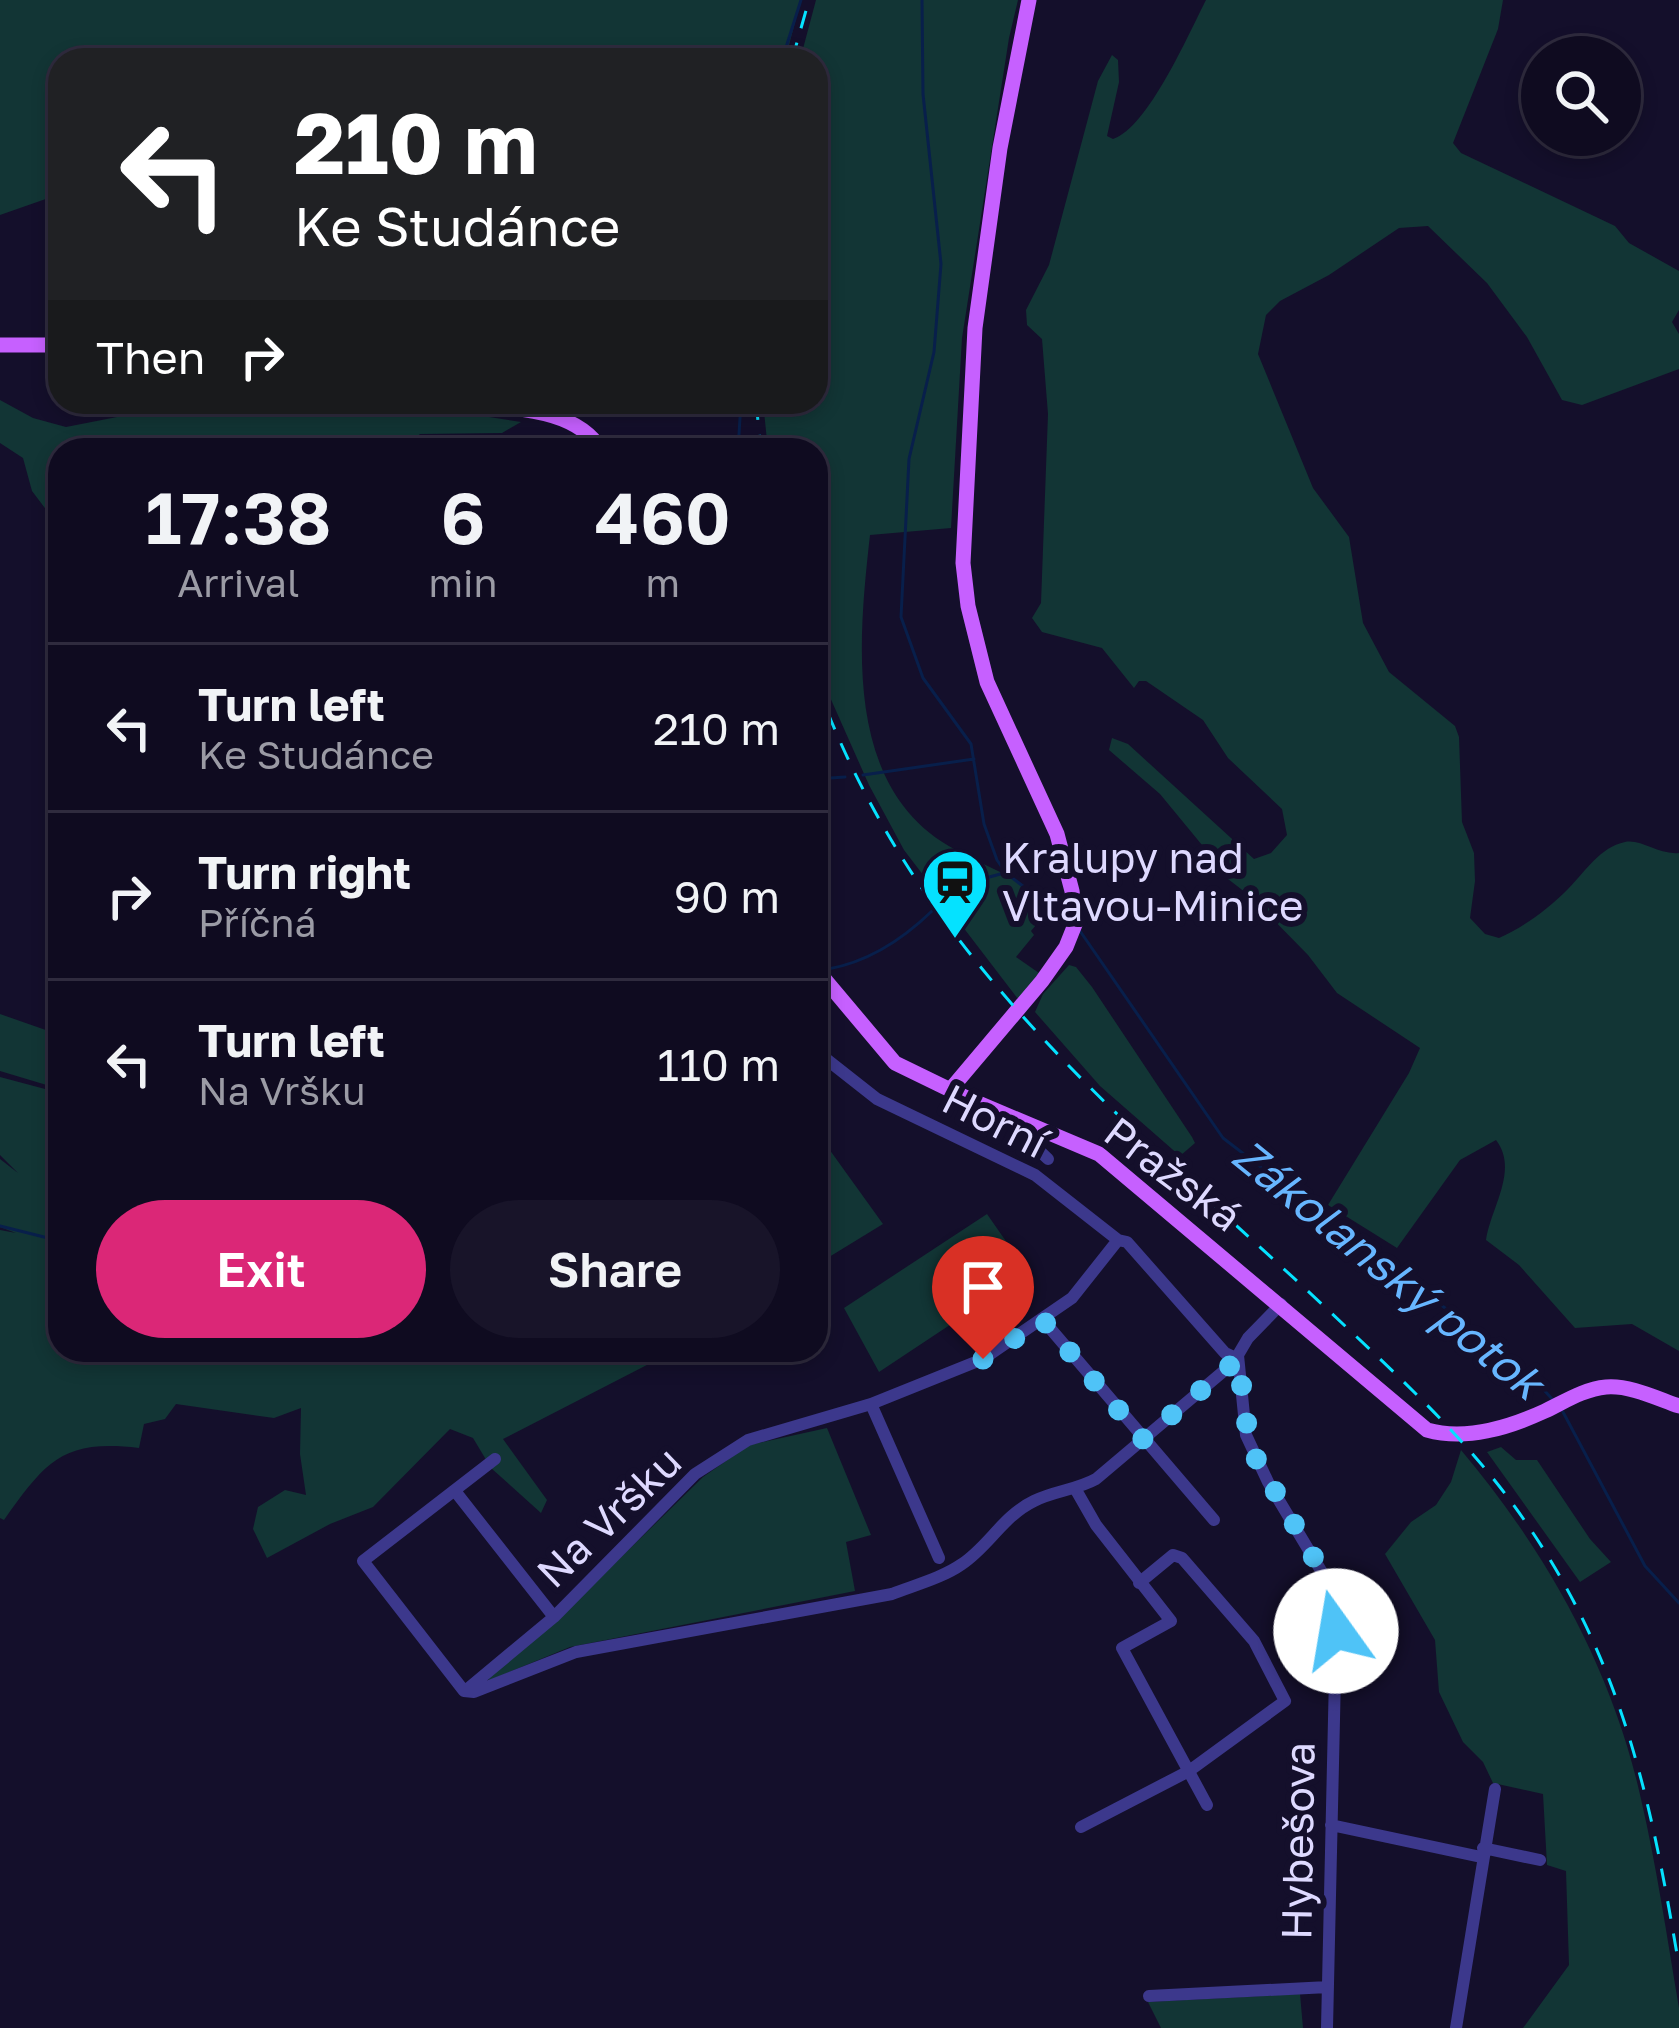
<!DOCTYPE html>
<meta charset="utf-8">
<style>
body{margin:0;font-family:"Golos Text",sans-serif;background:#181429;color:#f1f3f6;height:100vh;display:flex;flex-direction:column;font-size:45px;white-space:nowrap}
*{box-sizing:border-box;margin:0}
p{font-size:39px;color:#9b9ba5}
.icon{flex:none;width:66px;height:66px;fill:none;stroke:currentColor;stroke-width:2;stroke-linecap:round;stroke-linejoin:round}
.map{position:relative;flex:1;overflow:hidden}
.panel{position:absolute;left:48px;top:438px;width:780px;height:924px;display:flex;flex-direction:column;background:#0f0b20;border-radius:36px;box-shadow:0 6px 18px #0003,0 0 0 3px #2f2b3e}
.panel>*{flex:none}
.guide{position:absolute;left:48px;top:48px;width:780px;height:366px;border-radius:36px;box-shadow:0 6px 18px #0003,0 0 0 3px #2f2b3e;background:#202124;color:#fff;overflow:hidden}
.tools{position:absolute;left:1521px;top:36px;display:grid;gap:24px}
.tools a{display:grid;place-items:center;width:120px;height:120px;border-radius:50%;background:#0f0b20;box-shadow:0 6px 18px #0003,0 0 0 3px #2f2b3e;font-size:60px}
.pin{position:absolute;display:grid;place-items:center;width:102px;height:102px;color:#fff;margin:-123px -51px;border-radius:50% 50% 50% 0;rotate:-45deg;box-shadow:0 0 12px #0007}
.pin .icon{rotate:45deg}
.me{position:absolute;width:132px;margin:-66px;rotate:347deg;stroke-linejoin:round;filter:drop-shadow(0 0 9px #0008)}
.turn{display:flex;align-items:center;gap:42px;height:252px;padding:0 48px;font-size:54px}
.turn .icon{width:156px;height:156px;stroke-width:2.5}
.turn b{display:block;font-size:84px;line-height:102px}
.then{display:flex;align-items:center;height:114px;padding:0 48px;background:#0003;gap:24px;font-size:45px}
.eta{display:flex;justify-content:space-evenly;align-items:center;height:204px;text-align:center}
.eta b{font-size:72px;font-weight:600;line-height:84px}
.action{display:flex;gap:24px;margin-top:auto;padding:24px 48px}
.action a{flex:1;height:138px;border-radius:72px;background:#db2777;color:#fff;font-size:48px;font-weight:600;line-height:138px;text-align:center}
.action a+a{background:#181429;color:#f1f3f6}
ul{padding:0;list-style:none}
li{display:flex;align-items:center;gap:36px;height:168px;padding:0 48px;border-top:3px solid #2f2b3e}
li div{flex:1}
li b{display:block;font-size:45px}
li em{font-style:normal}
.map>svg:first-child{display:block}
</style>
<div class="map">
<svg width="1679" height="2028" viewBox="0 0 1679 2028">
<rect width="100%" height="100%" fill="#140f2b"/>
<!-- green -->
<path fill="#123535" d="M0,0H801L785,60H60V194L0,215Z
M816,0H1018L1009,38L962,338L951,528L870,535C858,642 843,791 956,850C996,872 1043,886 1067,926L1045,914L1031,931L1034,935L1016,957L1039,973L1018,999L904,850L869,785L825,686L816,660V450H768L763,402H816V60H800Z
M1206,0H1503L1498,29L1453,143L1461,153L1615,226L1629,243L1679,271V310L1672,322L1679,334V369L1582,405L1562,400L1527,337L1487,283L1428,226L1399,228L1329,275L1280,301L1266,315L1258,354L1313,488L1349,537L1363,623L1389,672L1455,726L1459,737L1462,822L1474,853L1475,881L1470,918L1485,934L1499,938C1524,927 1548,909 1568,889C1585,872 1600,847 1625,842C1642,839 1658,855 1679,853V1351L1632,1324L1575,1328L1519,1265L1486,1240C1491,1207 1519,1170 1496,1140L1460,1160L1397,1248L1328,1205L1409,1073L1420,1048L1337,993L1308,955L1250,896L1228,879L1217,857L1202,845L1160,794L1109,750L1112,738L1128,744L1254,859L1271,853L1287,835L1282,809L1228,758L1203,720L1146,681H1139L1134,688L1102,648L1042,632L1032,618L1041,603L1048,414L1042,339L1027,325L1026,310L1049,265L1098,81L1112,55L1118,60L1119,82L1107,136L1113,139C1148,128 1189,33 1206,0Z
M0,400L33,418L66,427L163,408L195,412L229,406L254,407L265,402H393L521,422L502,433L419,434L432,450H60V528L32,491L23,458L0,443Z
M1069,965L1076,967L1092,987L1192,1137L1195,1143L1180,1156L1100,1086L1035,1012L1043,994Z
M0,1014L60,1035V1089L0,1071Z
M0,1077L60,1093V1206H56L60,1207V1350H676L503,1439L547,1500L541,1513L491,1468L473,1438L450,1429L373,1507L330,1524L267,1558L253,1529L258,1507L285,1490L306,1495L300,1454L301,1408L274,1418L176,1404L165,1419L144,1424L139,1448C63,1439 46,1461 4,1520L0,1518V1230L16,1233L0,1227V1159L18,1173L0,1155Z
M828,1094L824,1142L883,1224L816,1265V1100Z
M987,1214L1028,1273L879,1372L844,1308Z
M827,1428L871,1535L846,1542L855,1591L570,1647L490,1680L484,1679L609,1569L703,1477L749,1445Z
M1501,1447L1516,1460H1537L1590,1539L1611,1562L1580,1582L1487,1452Z
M1461,1450C1546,1551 1612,1668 1641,1799C1657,1868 1667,1938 1679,2008V2028H1523L1569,1965L1566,1871L1547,1865L1543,1794L1493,1783L1483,1762L1463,1742L1439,1692L1435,1640L1385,1554L1411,1522L1436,1505L1451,1482Z
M1300,1994L1303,2028H1161L1148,2002Z"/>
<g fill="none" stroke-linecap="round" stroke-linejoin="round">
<!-- stream -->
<path stroke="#081f4b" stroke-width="3" d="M922,0L923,94L941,264L934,352L909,459L901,617L923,678L971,744L984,824L997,860L1006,873L1068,921
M782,60L801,0
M738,450L741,402
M863,775L974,759
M816,779L845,777
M942,902L964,884L1004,873
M1080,931L1223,1138L1526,1370L1553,1400
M828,969C868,962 902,940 932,911
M0,1226L60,1241
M1563,1412L1645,1566L1679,1603"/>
<!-- minor -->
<path stroke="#3c388c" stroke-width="12" d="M1004,1117L1048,1159
M1281,1304L1248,1338L1238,1355L1246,1435L1268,1482L1332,1589L1336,1631L1327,2028
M1043,1320L1214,1520
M871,1404L939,1558
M1076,1490L1096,1525L1171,1621L1122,1648L1207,1805
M455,1491L554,1617
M464,1691L474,1692L576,1652L892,1594C915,1585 942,1578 962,1564C989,1546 1003,1516 1034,1501C1054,1491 1076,1490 1096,1479L1238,1359L1225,1353L1127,1242L1118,1240L1035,1175L877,1099L816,1051
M464,1691L363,1561L495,1459
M465,1691L554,1617L695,1474L748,1440L871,1404L983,1359L1072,1298L1118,1240
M1331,1825L1481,1857
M1081,1827L1189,1771L1285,1701L1254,1641L1182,1558L1173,1555L1139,1583
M1483,1848L1540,1860
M1149,1996L1328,1987
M1456,2028L1495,1789"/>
<!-- major -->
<path stroke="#c660ff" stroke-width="15" d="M0,345H60
M459,402C506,409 575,406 601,450
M816,969L895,1063L971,1100L1099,1154L1427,1430C1466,1441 1508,1428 1545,1411C1564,1402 1584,1389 1606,1387C1630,1385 1656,1398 1679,1406
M950,1090L1042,981L1066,947L1076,922L1072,891L1057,834L987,682L968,606L963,563L975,328L1000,148L1029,0"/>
<!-- rail -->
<path stroke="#05e2ff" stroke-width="3" stroke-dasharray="18 15" stroke-linecap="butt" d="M792,60L809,0
M756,402L761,450
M816,682C916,956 1119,1115 1325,1307C1400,1378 1476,1446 1533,1533C1625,1671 1652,1806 1679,1966"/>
</g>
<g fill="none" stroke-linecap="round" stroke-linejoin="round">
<!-- route -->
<path stroke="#4fc3f7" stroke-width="21" stroke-dasharray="0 37.8" d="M983,1359L1043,1320L1143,1439L1238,1359L1250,1448L1332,1589L1336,1631"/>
</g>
<!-- icons -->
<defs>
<symbol id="station-pin" viewBox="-11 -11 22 30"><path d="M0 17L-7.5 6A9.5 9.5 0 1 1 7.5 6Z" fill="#05e2ff" stroke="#140f2b"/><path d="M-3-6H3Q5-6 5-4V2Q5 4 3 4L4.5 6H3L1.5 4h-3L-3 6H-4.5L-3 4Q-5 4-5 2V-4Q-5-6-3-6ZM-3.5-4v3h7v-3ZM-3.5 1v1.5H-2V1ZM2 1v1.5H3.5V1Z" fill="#111"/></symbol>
</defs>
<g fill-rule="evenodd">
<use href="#station-pin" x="917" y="844" width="76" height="104"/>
</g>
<g text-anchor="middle" stroke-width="12" stroke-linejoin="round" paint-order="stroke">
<!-- poi labels -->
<g font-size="42" fill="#ded9ff" stroke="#140f2b" text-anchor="start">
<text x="1002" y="873">Kralupy nad<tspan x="1002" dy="48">Vltavou-Minice</tspan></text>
</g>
<!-- street labels -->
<g font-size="42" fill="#ded9ff" stroke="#140f2b">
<text transform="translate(995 1121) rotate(27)" y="15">Horní</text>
<text transform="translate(1173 1174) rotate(37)" y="15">Pražská</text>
<text transform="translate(609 1517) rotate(-44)" y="15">Na Vršku</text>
<text transform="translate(1298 1841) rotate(-89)" y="15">Hybešova</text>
</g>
<!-- water labels -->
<g font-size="45" font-style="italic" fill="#67b6ff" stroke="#140f2b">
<text transform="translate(1388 1269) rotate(39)" y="16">Zákolanský potok</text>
</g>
</g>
</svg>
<div class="tools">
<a><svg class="icon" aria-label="search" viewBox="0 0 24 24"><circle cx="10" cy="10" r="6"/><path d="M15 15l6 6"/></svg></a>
</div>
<div class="pin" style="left:983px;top:1359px;background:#d93025"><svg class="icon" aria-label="arrive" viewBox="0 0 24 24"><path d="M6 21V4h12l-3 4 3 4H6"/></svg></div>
<svg class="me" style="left:1336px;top:1631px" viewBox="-20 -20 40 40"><circle r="19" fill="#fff"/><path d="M0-13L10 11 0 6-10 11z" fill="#4fc3f7"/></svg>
<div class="guide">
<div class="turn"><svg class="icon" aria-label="left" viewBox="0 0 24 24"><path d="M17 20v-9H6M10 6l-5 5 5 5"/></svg><div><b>210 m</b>Ke Studánce</div></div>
<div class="then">Then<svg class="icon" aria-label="right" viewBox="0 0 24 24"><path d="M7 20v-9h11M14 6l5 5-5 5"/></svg></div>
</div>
<section class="panel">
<div class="eta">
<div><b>17:38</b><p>Arrival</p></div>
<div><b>6</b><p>min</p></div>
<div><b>460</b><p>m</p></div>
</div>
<ul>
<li><svg class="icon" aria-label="left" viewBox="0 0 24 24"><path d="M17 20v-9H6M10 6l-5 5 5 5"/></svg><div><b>Turn left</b><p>Ke Studánce</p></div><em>210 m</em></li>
<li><svg class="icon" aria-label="right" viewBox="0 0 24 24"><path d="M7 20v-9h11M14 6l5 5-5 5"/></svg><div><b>Turn right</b><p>Příčná</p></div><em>90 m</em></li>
<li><svg class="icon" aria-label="left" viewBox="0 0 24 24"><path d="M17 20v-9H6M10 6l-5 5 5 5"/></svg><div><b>Turn left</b><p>Na Vršku</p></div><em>110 m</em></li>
</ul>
<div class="action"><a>Exit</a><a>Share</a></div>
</section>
</div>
